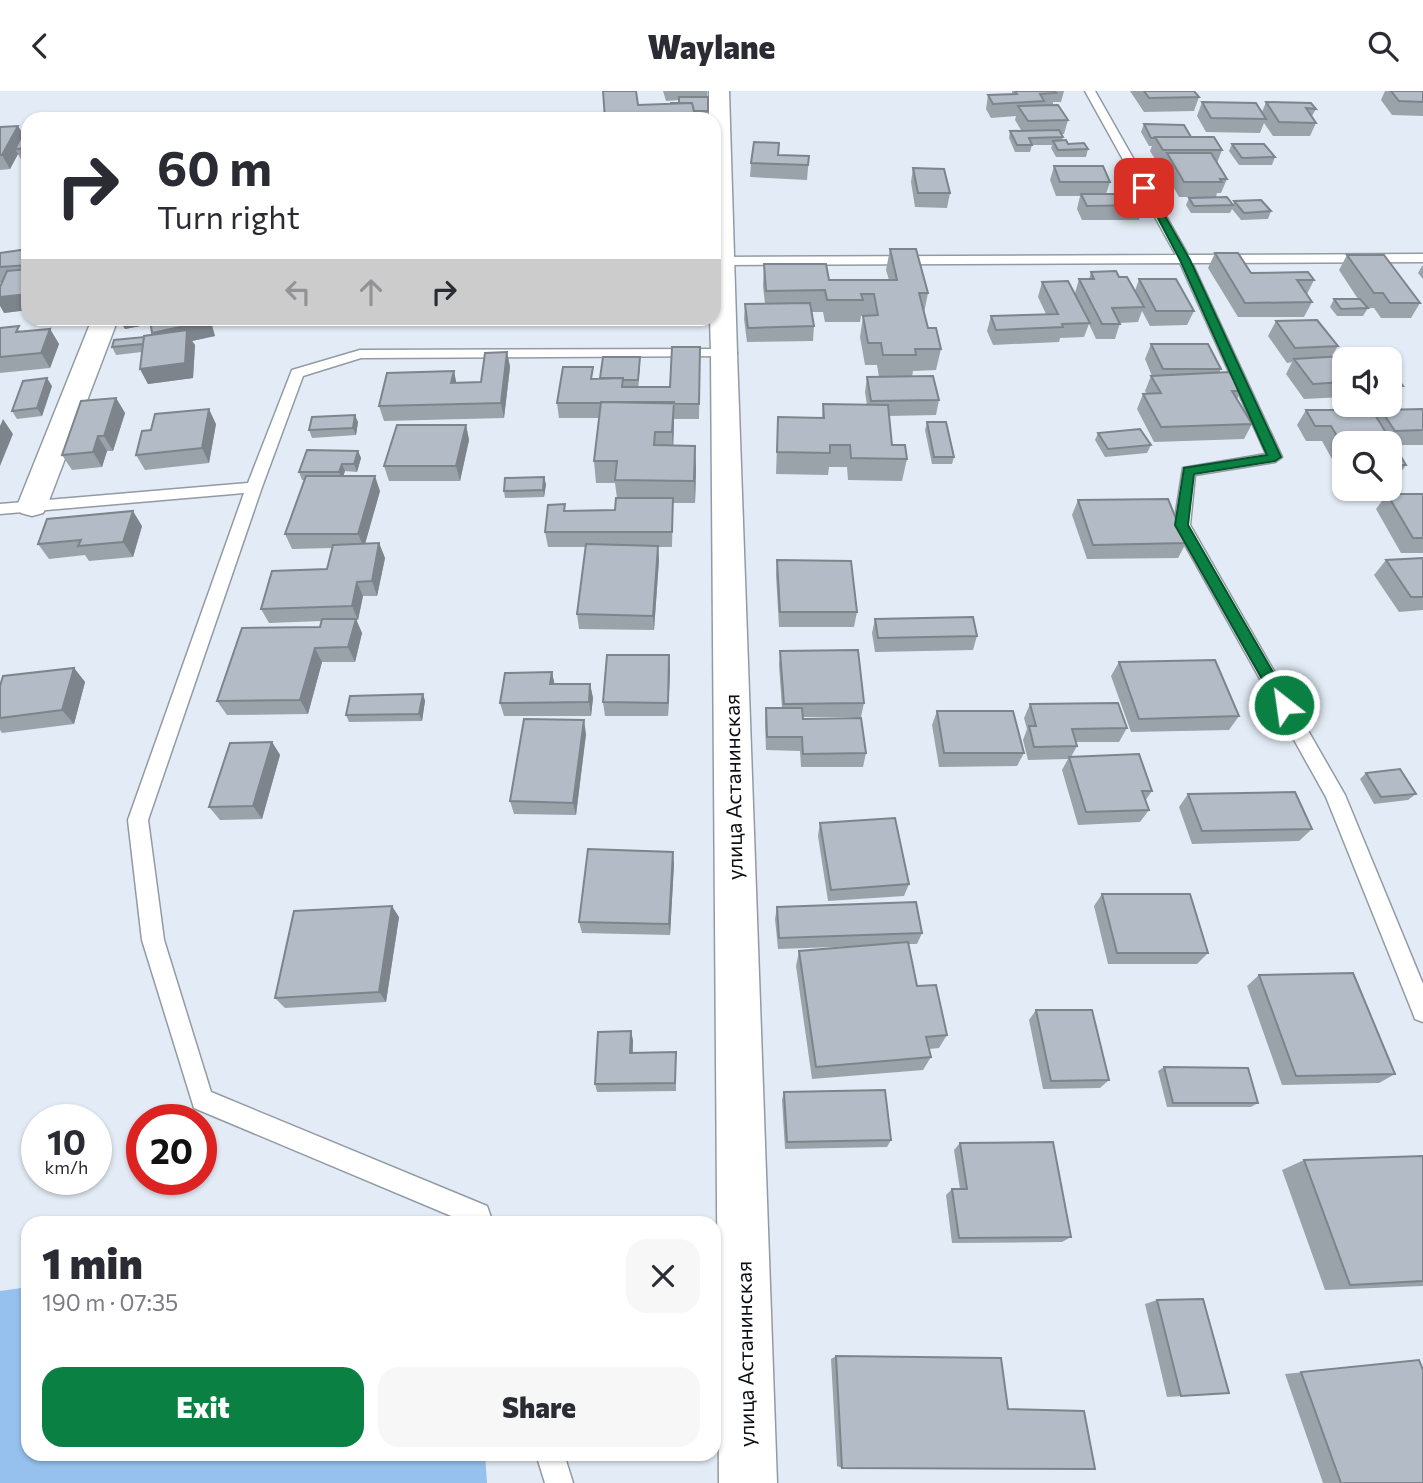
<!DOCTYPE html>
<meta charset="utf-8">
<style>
body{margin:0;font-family:Commissioner,sans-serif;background:#f7f7f7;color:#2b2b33;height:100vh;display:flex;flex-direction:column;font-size:26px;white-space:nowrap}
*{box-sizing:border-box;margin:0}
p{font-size:23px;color:#7c7c81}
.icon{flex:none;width:38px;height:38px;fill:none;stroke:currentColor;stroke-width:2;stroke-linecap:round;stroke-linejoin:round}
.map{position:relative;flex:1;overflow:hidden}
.side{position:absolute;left:21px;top:1125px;width:700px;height:245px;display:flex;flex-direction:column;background:#fff;border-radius:21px;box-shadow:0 2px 5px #0004}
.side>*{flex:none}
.banner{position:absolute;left:21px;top:21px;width:700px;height:214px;border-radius:21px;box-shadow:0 2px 5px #0004;background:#fff;color:#2b2b33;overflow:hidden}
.fabs{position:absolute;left:1332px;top:256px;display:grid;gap:14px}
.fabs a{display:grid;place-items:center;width:70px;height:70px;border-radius:14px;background:#fff;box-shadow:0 2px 5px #0004;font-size:35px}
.speed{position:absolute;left:21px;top:1013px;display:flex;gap:14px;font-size:35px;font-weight:700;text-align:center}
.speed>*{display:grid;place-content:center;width:91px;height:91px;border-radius:50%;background:#fff;box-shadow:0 2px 5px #0004;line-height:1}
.speed small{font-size:18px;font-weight:400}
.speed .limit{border:10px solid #d22;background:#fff;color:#111}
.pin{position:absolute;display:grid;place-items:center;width:60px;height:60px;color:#fff;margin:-30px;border-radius:14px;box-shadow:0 4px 10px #0006}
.me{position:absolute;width:77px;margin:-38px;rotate:330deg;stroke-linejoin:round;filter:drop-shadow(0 0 5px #0008)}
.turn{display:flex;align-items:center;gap:24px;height:147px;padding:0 21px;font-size:32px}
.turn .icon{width:91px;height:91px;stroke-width:2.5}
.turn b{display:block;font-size:49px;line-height:60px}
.lanes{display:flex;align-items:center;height:66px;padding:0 21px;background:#0003;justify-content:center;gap:35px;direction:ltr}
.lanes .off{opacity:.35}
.round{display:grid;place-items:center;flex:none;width:74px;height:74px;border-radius:21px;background:#f7f7f7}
.head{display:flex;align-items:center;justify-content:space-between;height:119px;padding:0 21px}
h1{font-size:42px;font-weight:800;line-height:52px}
.action{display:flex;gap:14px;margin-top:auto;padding:14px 21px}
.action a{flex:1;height:80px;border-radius:21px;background:#0b8043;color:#fff;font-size:28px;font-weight:800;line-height:80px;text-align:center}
.action a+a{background:#f7f7f7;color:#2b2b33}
header{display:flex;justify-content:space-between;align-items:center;height:91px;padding:0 21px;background:#fff;font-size:32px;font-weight:800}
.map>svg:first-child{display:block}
</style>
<header><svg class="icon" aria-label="back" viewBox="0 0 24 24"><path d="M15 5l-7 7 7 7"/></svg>Waylane<svg class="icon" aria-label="search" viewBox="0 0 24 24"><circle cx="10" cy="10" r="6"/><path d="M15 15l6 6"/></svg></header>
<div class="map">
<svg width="1423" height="1392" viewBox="0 0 1423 1392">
<rect width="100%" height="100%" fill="#e3ecf6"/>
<!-- green -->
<path fill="#96c1ef" d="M28,1196V1363H485L487,1392H0V1200Z"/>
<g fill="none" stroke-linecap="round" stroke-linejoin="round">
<defs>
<path id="service" d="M1085,0H1095L1188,164L1423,163V171L1192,172L1282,366L1275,371L1195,384L1190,434L1345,704L1423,893V931L1415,928L1412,920L1326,706L1174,434L1183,377L1266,363L1180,172L723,174L717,170L723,166L1176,164Z
M724,258L731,262L729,265L361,267L303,285L262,396L148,729L164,849L211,1001L487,1115L493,1132H468L194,1017L142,849L128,729L244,402L0,423V413L248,392L292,279L360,259Z
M536,1363H564L573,1392H545Z"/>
<path id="minor" d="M92,228H118L47,415L43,422L32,425L21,422L17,415Z
M724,254L733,256L737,262L777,1392H719L711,262L715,256Z"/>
<path id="tertiary" d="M709,0H729L737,262L733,268L724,270L715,268L711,262L710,228H714V28H709Z"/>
</defs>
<!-- service casing -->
<use href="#service" stroke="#929ba4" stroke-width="3"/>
<!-- minor casing -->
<use href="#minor" stroke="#929ba4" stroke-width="3"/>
<!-- tertiary casing -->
<use href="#tertiary" stroke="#929ba4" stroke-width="3"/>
<!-- service -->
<use href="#service" fill="#fff" fill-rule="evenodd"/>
<!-- minor -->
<use href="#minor" fill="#fff" fill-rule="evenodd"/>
<!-- tertiary -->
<use href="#tertiary" fill="#fff" fill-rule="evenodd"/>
</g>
<!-- wall -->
<path fill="#9aa2aa" d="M663,0H707V6H708V27L605,28L638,14L679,12V9L666,10Z
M1012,0H1064L1061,11H1053V14L1068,29L1064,43H1061L1063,46L1062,49L1068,53L1088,58L1086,66H1056L1051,57L1052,54H1032L1030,61H1015L1009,47L1010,40L1021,39L1015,29L1016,25L991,27L986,18L988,4L1012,3Z
M1130,0H1194L1199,6L1194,20L1144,21Z
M1385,0H1423V25L1392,24L1381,9Z
M1202,11L1262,21L1266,11L1316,18L1312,25L1316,32L1310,45H1273L1264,32L1260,42L1206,41L1197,25Z
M1144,33L1191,46L1222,59L1217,72L1227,88L1221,102H1217L1216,106H1179L1162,76L1163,73H1158L1150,60L1152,55H1149L1141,41Z
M18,35L23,43L28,38V72H23L18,63L10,78L0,79V36Z
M1232,53L1275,66L1272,74H1239L1229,60Z
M779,64L809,65L807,89L750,86L751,72Z
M1054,75L1110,91L1106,103H1114L1116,97L1144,114L1139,129H1082L1077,118L1080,105H1056L1050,89Z
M913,77L950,102L947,117L915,116L911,91Z
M1189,107L1233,114L1234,110L1271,120L1268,128L1241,129L1232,118L1230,122H1191L1186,114Z
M28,158V219L4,222L2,191L0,192V162Z
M890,158L928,202L924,222L928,237L941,258L936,279L913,280L912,286L939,309L936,324L889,325L892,354L907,368L902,390L848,389L847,376H829L828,384L776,383L778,326L822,327L823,313L867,314L865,301L867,286H879L877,274H865L860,246L863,225H861L860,231H825L823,221H812L814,235L813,250L747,251L744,228L745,213H765L763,195L764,173L829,189H889L886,179Z
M1215,162L1251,182L1314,189L1307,203L1312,211L1304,226H1238L1208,177Z
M1347,164L1420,212L1411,227H1381L1374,217H1368L1363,225H1337L1330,216L1334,208H1358L1339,179Z
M1422,175H1423V188L1418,182Z
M1091,181L1119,186L1135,200L1139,188L1194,220L1187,234L1150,235L1142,220L1138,231L1120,232L1115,248H1096L1089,233L1084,246L1060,247L1059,251L993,254L987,240L991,225L1046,223L1038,206L1042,191L1075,202L1079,188H1089Z
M119,228H210L215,245L192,250L195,254L193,287L148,293L140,278L142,261L116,264L112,256L144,246L153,244L151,233L125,238Z
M1276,230L1338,255L1331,266L1344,268V306L1304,308L1286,283L1292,271L1287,272L1268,245Z
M0,237L22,240L50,238L59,253L50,277L0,282Z
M1151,253L1221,278L1219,282L1241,300L1237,308L1252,333L1244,348L1154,351L1137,318L1143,303H1147L1145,300L1151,285H1152L1145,268Z
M700,256L699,328H674L673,354L696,376L695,412H673L672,456H658L659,469L654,539L579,538L577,523L586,456H548L545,441L566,420L615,419L617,407L615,392H596L594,370L599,327H559L557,312L594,288L600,287L640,266V273L638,296H670Z
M507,261L510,276L504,327L384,330L379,315L454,280L456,292L481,291Z
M1390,279L1403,295L1393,310H1390Z
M52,295L42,325L17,328L12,320Z
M116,307L125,322L113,360H107L102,376L72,379L62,364Z
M1423,318V354H1394L1406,374L1395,389H1390V352H1344L1343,388L1322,350H1306L1297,334L1306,319L1376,326L1381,319Z
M358,331L356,344L312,347L309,339Z
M927,331L954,366L952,373H932L925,339Z
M216,333L209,372L145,379L136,364Z
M466,334L469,349L460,390H389L384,375Z
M1098,342L1151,354L1147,362L1105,366L1095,349Z
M358,360L361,367L357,381L345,380L343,385L380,400L365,452H379L385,467L377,505H363L358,529H356L362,542L355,571H322L308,623L227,624L217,610L320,536L322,530L269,532L261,518L327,478L332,457L292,458L285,443L304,389H302L299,381Z
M546,393L544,406L505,407L504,400Z
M1387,403H1423V462H1401L1376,418Z
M1078,409L1186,452L1178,467L1087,468L1072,424Z
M142,435L133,466L89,470L85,464L49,468L38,453Z
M1423,467V519L1399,521L1374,484L1386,469Z
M777,469L857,521L854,536H779L776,484Z
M875,528L977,545L973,559L875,561L872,542Z
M780,560L864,612L861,626H803V628L866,662L863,676H801L800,660L766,659L765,631L766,617H782L779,574Z
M669,564L670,578L668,625H605L603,611Z
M1119,571L1239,625L1229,639L1131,641L1111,585Z
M74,577L85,591L74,633L2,642L0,639V595Z
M552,581L554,593H590L593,607L591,625H504L500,612Z
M423,603L425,610L422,630L349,631L346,624Z
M1030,613L1127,637L1119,651H1076L1077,655L1071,666L1152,700L1145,710L1149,719L1140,731L1078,734L1062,679L1068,668L1028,669L1023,649L1027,638L1024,627Z
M937,620L1024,662L1017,675L939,676L932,634Z
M586,643L576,724L514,723L510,710Z
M272,651L280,664L262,728L220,729L209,716Z
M1366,682L1416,703L1408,709L1374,713L1360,688Z
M1188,703L1312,738L1299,750L1192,753L1179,716Z
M820,732L909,793L904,805L828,810L818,745Z
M674,773L670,844L582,842L579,831Z
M1102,803L1208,862L1197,873H1108L1094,815Z
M777,816L922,842L917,853H908L917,895L947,944L939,957L929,958L931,966L923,979L812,988L796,875L799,860L862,855L778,858L775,828Z
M399,826L386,911L285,917L275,907Z
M1259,884L1395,983L1379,992L1282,994L1247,895Z
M1036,919L1109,989L1100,997L1043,998L1029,929Z
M633,949V962L676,961V1000L597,1001L595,993Z
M1164,976L1258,1012L1251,1016H1167L1158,980Z
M784,1001L891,1049L887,1056L785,1058L782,1009Z
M960,1052L1071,1146L1062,1151L952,1152L946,1104L952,1098H960L954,1059Z
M1423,1065V1195L1325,1199L1282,1079L1304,1069Z
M1157,1209L1229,1302L1167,1306L1145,1213Z
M836,1265L1008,1318L842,1377L837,1375L831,1268Z
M1419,1269L1423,1392H1323L1285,1283Z"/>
<!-- shaded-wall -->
<path fill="#7d848b" d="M18,35L26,49L15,58L18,63L10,78L2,64Z
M28,203V219L4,222L0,215V206Z
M119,228H153L155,232L125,238Z
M207,228H210L215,245L192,250L195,254L193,287L148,293L140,278L160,257L152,242Z
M50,238L59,253L50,277L41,262Z
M507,261L510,276L504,327L501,312Z
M640,266V273L638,297V289Z
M454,280L457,295L451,292Z
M47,287L52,295L42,325L37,317Z
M116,307L125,322L113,360L104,345Z
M674,311V333L673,363L672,341Z
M209,318L216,333L209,372L202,357Z
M355,324L358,331L356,344L353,337Z
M3,328L13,343L0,375V335Z
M466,334L469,349L460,390L456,375Z
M98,345L107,360L102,376L93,361Z
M695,355L696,376L695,412L694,390Z
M358,360L361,367L357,381L354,373Z
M342,373L345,380L342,389L339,381Z
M375,385L380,400L364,457L358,443Z
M544,386L546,393L544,406L543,399Z
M133,420L142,435L133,466L123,451Z
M379,452L385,467L377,505L372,490Z
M658,455L659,469L654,539L653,525Z
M357,491L363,505L358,529L352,515Z
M356,528L362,542L355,571L348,556Z
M315,557L322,571L308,623L300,609Z
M669,564L670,578L668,625V612Z
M74,577L85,591L74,633L62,619Z
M552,581L555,595L550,593Z
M590,593L593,607L591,625L589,611Z
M423,603L425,610L422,630L419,623Z
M584,629L586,643L576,724L573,712Z
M272,651L280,664L262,728L253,715Z
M673,761L674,773L670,844L669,833Z
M392,815L399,826L386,911L379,901Z
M631,940L633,949L632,971L630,962Z"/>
<!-- building -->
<path fill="#b3bcc6" stroke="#7d848b" stroke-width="2" d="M603,0H636L638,14L692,12L695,25L666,26L667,28H605Z
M1015,0H1054L1056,2L1040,3L1044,10L993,13L988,4L1017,3Z
M1144,0H1194L1199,6L1149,7Z
M1391,0H1423V11L1399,10Z
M679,6H708V20H694L692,12H670H679Z
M1202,11L1256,12L1266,28L1211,27Z
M1266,11L1311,12L1316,18L1306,17L1316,32L1279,31Z
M1058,14L1068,29L1028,30L1018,15Z
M1144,33L1184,34L1191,46H1155V47H1151Z
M18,35L2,64H0V36Z
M25,38H28V57L15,58Z
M1059,39L1063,46L1029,47L1032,54H1017L1010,40Z
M1155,46H1214L1222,59H1163Z
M1066,49L1068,53L1084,52L1088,58L1058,59L1053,50Z
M754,51L779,52L778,64L809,65L808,74L751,72Z
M1232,53H1264L1275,66L1242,67Z
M1167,62H1211L1227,88H1220L1222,91H1184Z
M1054,75H1103L1110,91H1060Z
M913,77L944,78L950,102H918Z
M1116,97H1135L1144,114L1087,115L1081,103H1119Z
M1227,106L1233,114L1194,115L1189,107Z
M1261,109L1271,120L1244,122L1234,110Z
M28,158V174L0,176V162Z
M890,158H916L928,202H919L928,237H936L941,258H915L916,264H883L881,252H868L863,225L878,224L874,203H861L863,209H827L825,199L766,200L764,173H826L829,189H897Z
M1215,162H1238L1251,182L1308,181L1314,189H1297L1312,211L1245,212Z
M1347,164H1384L1420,212H1390L1383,202H1374Z
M28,178V203L0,206V196L7,180Z
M1116,180L1119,186H1127L1144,216L1112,217L1120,233H1102L1079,188H1094L1091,181Z
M1139,188H1176L1194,220H1156Z
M1068,190L1090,232L1062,233L1063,236L996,239L991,225L1058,223L1042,191Z
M1334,208H1360L1368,217L1341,218Z
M810,212L814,235L748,237L745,213Z
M150,228H207L208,230L152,242Z
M1317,229L1338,255L1295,257L1276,230Z
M19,235L16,241L50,238L41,262L0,266V237Z
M187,239L185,272L140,278L144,245Z
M144,246L143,253L112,256L114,249Z
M1151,253H1208L1221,278H1163Z
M672,256H700L699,313L601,311V312H557L563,276H593L591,288L623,287L622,296H670Z
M507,261L501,312L379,315L387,282L454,280L451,292L481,291L485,262Z
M1377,263L1380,268H1344V291L1313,293L1294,268Z
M603,266H640L638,289H623V287H600Z
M1390,279L1403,295L1390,296Z
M1229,281L1241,300H1232L1252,333L1161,336L1143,303L1161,302L1151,285Z
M933,285L939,309L871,310L867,286Z
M47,287L37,317L12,320L23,290Z
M116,307L104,345H98L93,361L62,364L81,310Z
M601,311H674L672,341H655L654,354L695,355L694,390L615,389L617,370H594Z
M823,313L888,314L892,354H905L907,368L851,367L850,354H830V362L777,361L778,326L824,327Z
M209,318L202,357L136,364L142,340L151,339L155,323Z
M1423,318V339L1395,340L1381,319Z
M1306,319H1372L1406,374H1390V352H1344V357L1331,335H1315Z
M355,324L353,337L309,339L312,326Z
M927,331H946L954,366H934Z
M397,334H466L456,375H384Z
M1140,338L1151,354L1108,358L1098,342Z
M307,359L358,360L354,373H342L339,381H299Z
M306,385H375L358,443H285Z
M544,386L543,399L504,400L505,387Z
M1387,403H1423V447H1413Z
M616,407H673L672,441H545L548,414L565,413L564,420L615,419Z
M1168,408L1186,452L1093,454L1078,409Z
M133,420L123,451L78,455L81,449L38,453L47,428Z
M379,452L372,490L357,491L352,515L261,518L272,480L327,478L333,454Z
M586,453L658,455L653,525L577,523Z
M1423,467V506H1411L1386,469Z
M777,469L851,470L857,521H780Z
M973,526L977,545L878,547L875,528Z
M322,528H356L348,556L315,557L300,609L217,610L242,537L320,536Z
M858,559L864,612L784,613L780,560Z
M607,564H669L668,612L603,611Z
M1215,569L1239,625L1139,628L1119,571Z
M74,577L62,619L0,627V595L3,585Z
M552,581L550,593H590L589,611L500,612L505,582Z
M423,603L419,623L346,624L350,605Z
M1118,612L1127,637L1072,638L1077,655L1034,656L1029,635H1036L1030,613Z
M766,617H802L803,628L861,627L866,662L803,663L802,646H767Z
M937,620H1013L1024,662H944Z
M524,628L584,629L573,712L510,710Z
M272,651L253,715L209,716L230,652Z
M1139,663L1152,700H1142L1149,719L1086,721L1069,666Z
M1400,678L1416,703L1381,706L1366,682Z
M1295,701L1312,738L1202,740L1188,703Z
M895,727L909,793L831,799L820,732Z
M588,758L673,761L669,833L579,831Z
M1102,803H1190L1208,862H1117Z
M916,811L922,842L779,847L777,816Z
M392,815L379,901L275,907L294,820Z
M908,851L917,895L936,894L947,944L926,946L931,966L816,976L799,860Z
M1353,882L1395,983L1296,985L1259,884Z
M1036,919H1092L1109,989L1051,990Z
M631,940L630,962L676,961L675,992L595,993L598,941Z
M1164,976L1248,977L1258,1012H1173Z
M885,999L891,1049L787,1051L784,1001Z
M1053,1051L1071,1146L959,1147L952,1098H967L960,1052Z
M1423,1065V1190L1350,1194L1304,1069Z
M1203,1208L1229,1302L1181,1305L1157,1209Z
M836,1265L1001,1267L1008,1318L1084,1320L1095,1378L842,1377Z
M1419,1269L1423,1279V1392H1341L1301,1281Z"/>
<!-- route -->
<path fill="#0b8043" stroke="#07532c" stroke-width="2" d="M1141,95L1149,97L1190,169L1281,366L1275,370L1194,383L1188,434L1292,614L1284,620L1279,618L1175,434L1184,377L1267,364L1180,169Z"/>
<g text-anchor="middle" stroke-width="7" stroke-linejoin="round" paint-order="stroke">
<!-- street labels -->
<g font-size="21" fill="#0b0e12" stroke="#fff">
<text transform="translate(734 696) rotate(-91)" y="7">улица Астанинская</text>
<text transform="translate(746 1263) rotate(-91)" y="7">улица Астанинская</text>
</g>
</g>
</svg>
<div class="fabs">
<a><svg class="icon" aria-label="sound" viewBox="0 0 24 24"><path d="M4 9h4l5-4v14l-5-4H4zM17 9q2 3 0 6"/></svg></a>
<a><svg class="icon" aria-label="search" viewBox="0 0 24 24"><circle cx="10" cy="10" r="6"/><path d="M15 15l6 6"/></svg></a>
</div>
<div class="speed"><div>10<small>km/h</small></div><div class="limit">20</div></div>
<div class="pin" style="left:1144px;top:97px;background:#d93025"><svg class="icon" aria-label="arrive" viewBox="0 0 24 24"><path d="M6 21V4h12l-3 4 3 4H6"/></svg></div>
<svg class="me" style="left:1284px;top:614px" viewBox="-20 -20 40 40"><circle r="17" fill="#0b8043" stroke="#fff" stroke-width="3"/><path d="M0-11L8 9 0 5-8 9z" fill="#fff"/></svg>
<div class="banner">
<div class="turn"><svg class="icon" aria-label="right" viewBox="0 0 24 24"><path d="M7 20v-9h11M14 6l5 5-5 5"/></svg><div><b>60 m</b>Turn right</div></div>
<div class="lanes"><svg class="icon off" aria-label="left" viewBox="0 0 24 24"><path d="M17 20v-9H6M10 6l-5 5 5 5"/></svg><svg class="icon off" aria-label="ahead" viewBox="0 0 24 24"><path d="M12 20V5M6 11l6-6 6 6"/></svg><svg class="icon" aria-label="right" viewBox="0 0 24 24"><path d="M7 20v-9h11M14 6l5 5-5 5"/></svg></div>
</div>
<section class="side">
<div class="head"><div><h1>1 min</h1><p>190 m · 07:35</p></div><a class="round"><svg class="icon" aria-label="close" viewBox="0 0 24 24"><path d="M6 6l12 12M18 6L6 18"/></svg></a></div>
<div class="action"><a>Exit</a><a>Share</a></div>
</section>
</div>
